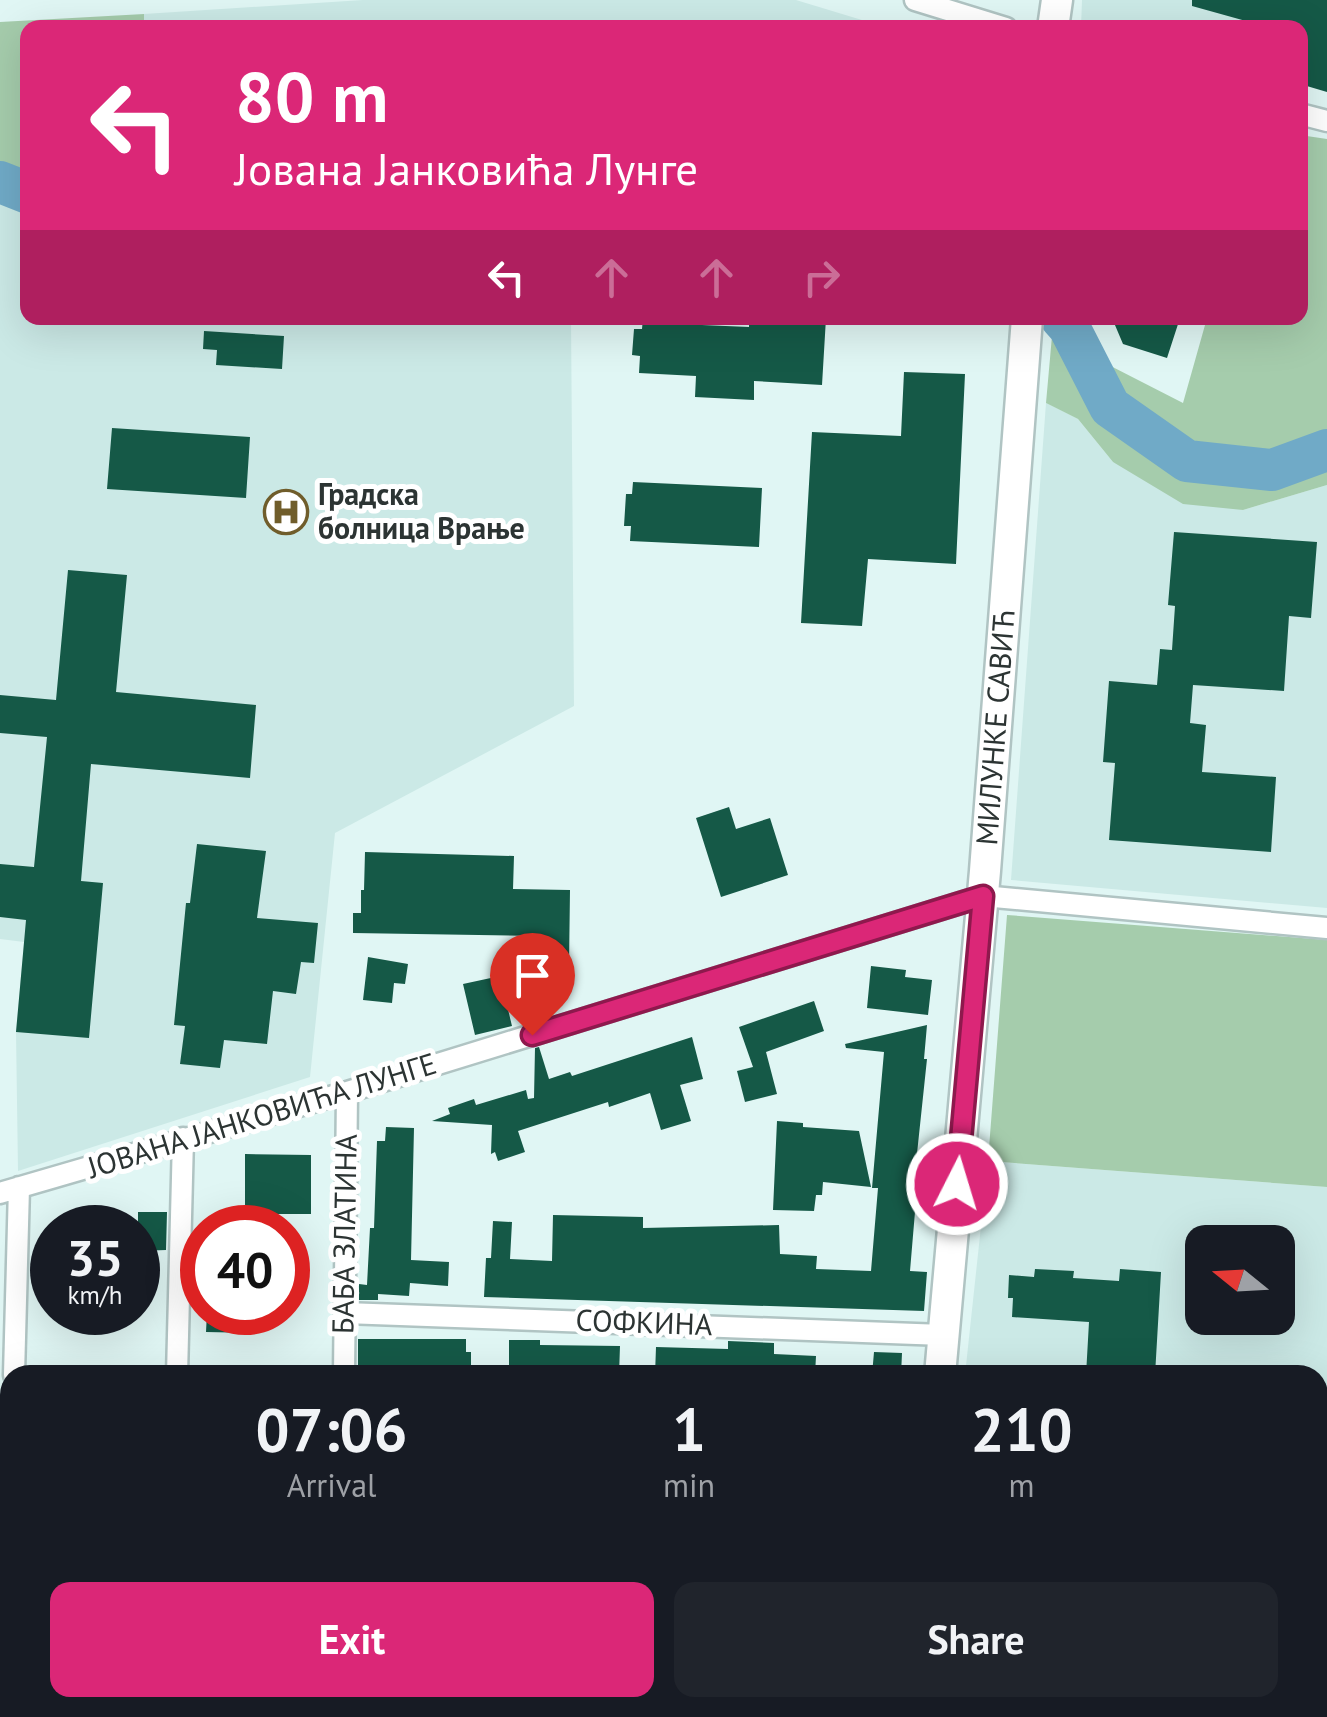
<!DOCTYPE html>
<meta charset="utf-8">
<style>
body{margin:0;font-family:"PT Sans",sans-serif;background:#20242c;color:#f1f3f6;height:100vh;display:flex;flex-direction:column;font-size:38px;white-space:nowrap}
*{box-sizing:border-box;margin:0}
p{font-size:32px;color:#9ea1a6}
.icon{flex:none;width:55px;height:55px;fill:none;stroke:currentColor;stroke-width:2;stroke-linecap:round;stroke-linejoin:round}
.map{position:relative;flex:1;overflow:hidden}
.drawer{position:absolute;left:0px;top:1365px;width:1328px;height:352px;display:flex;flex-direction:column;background:#171b24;border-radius:30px 30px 0 0;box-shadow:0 10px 40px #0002}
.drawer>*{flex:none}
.guide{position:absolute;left:20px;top:20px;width:1288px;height:305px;border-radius:20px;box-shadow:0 10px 40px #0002;background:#db2777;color:#fff;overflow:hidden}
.needle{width:65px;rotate:288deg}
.fabs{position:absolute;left:1185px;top:1225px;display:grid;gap:20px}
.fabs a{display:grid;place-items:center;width:110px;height:110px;border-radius:20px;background:#171b24;box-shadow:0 10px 40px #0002;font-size:50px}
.speed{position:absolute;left:30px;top:1205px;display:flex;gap:20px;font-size:50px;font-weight:700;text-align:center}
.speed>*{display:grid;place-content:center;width:130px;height:130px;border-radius:50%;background:#171b24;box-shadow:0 10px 40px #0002;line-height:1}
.speed small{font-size:25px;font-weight:400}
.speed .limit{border:15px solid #d22;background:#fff;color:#111}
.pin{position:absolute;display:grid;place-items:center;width:85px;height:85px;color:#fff;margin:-102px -42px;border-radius:50% 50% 50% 0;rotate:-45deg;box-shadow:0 0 10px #0007}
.pin .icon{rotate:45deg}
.me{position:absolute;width:110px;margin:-55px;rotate:5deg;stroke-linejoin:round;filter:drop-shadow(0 0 8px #0008)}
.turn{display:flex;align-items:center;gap:35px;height:210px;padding:0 50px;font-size:45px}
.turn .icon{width:130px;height:130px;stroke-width:2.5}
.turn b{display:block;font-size:70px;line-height:85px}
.lanes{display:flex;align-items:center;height:95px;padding:0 50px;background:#0003;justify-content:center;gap:50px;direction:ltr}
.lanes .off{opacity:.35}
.eta{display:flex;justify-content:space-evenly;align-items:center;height:170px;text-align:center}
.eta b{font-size:60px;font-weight:600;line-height:70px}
.cta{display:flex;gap:20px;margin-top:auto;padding:20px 50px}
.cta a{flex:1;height:115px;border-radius:20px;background:#db2777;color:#fff;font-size:40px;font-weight:600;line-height:115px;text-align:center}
.cta a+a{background:#20242c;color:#f1f3f6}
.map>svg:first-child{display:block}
</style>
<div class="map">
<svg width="1327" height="1717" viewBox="0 0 1327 1717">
<rect width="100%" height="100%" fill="#e0f6f4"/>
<!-- built -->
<path fill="#cbe9e6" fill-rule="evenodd" d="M363,0H796L885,27L144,28V14Z
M1082,0H1272L1264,27L1081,28Z
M0,202L27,212L28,318H571L574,706L335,833L310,1077L18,1171L16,1032L24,942L0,939Z
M1046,403L1078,419L1113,462L1243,510L1327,485V908L1011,880Z
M988,1161L1327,1187V1608L1318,1607V1375H965ZM1202,1242H1278V1318H1202Z"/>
<!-- green -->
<path fill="#a5ccac" d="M144,14V27L28,28L27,176L0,165V22Z
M1300,135L1327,139V485L1243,510L1183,504L1113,462L1078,419L1046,403L1052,336L1183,403L1207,318H1300Z
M1007,915L1327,940V1187L988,1161Z"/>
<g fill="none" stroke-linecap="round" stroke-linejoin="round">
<!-- river -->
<path stroke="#70aac7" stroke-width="42" d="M0,182L28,193
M1061,318L1069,327L1110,407L1187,461L1272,470L1327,450"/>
</g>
<!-- building -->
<path fill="#155947" d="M1192,0H1327V92L1300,84V28H1271L1192,6Z
M643,318H702V325L749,327V318H826L822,385L754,381V400L695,397L696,376L639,373L640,356L632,355L634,329H642Z
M1112,318H1180L1167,358L1123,344Z
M204,331L284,336L282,369L216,365L217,350L203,349Z
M904,372L965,374L956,564L868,559L862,626L801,623L812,432L901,436Z
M112,428L250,437L246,498L107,489Z
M633,482L762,488L759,547L630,541L631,526H624L626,494H632Z
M1174,532L1317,542L1311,618L1289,616L1284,691L1193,685L1190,723L1206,725L1202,772L1276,777L1271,852L1109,840L1115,763L1103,762L1109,681L1157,685L1160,649L1172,650L1175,606L1168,605Z
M68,570L127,575L116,692L256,705L250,778L91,764L81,881L103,883L89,1038L16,1032L26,920L0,917V864L34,867L47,737L0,733V695L56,700Z
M729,807L736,829L770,818L788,875L721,897L696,818Z
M197,844L266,851L257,918L318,923L314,963L301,962L296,994L273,991L267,1044L224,1040L220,1068L180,1064L185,1026L174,1025L186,903H190Z
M365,852L514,856L513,889L570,890L569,966H536L537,936L353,933V913H361V890H364Z
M368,957L408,964L405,984L394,983L392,1003L363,1000Z
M871,966L906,970L905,977L932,980L928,1015L867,1008Z
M500,976L512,1026L475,1035L463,984Z
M814,1001L824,1031L766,1052L777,1094L745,1102L737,1071L753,1067L739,1027Z
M927,1025L924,1059H927L916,1163H922L921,1176L930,1177L928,1201L916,1200L910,1271L927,1272L924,1311L484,1297L486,1258H491L493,1221L512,1222L510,1259L552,1261L553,1215L643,1217V1228L779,1225L780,1254L817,1256L816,1269L871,1271L878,1188H872L884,1052L846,1048L845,1044Z
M692,1037L703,1079L680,1085L691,1121L661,1130L650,1093L609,1107L608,1102L518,1131L525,1152L498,1161L495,1152L491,1154L492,1125L432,1121L450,1114L448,1108L474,1099L476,1105L526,1090L528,1099L534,1098L535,1048L539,1047L549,1079L570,1072L572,1076Z
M777,1121L803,1123V1127L859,1131L871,1187L823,1182L822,1195H816L814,1211L773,1210Z
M386,1127L414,1128L411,1260L449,1262L448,1286L410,1283L409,1296L378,1294V1300H359V1284L367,1285L370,1228H374L377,1141H385Z
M245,1154L311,1155V1214H245Z
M138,1212H167L166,1250L138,1251Z
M1035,1269L1074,1271L1073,1278L1119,1281L1120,1269L1161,1272L1155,1375H1086L1089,1322L1012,1317L1013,1298H1008L1009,1275L1034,1277Z
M207,1312H255V1333L206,1332Z
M358,1339H466V1352H471V1375H358Z
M509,1340H540V1345L620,1346L619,1375H509Z
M728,1341L774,1343V1354L816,1356L815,1375H655L656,1347L728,1349Z
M874,1352L902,1353L901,1375H872Z"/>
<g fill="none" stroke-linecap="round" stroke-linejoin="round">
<defs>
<path id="street" d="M915,0L1006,28
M1300,114L1327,121
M0,1193L347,1092L983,896L1327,928
M345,1313L943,1335
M14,1375L19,1187
M177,1375L183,1138
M344,1375L347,1092
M5,1717L10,1542
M169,1717V1708
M335,1717V1708
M514,1717L515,1708
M660,1717L661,1708"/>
<g id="secondary">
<path d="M1053,28L1057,0"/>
<path id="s1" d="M940,1375L985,871L1027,318"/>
<path d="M914,1717L915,1708"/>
</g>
</defs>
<!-- street casing -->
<use href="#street" stroke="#b0c4c3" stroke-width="25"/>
<!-- secondary casing -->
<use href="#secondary" stroke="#b0c4c3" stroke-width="35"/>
<!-- street -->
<use href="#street" stroke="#fff" stroke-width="20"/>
<!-- secondary -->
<use href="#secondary" stroke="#fff" stroke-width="30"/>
</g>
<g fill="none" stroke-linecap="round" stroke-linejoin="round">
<defs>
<path id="route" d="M532,1035L983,896L957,1184"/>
</defs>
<!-- route casing -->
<use href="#route" stroke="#8e194d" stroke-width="25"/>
<!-- route -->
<use href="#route" stroke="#db2777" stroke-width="18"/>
</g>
<!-- icons -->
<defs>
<symbol id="hospital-ring" viewBox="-11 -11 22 22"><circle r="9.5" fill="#fff" stroke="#705d2b" stroke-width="1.5"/><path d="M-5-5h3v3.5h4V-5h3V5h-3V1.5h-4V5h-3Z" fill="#705d2b"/></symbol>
</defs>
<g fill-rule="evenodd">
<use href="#hospital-ring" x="261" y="487" width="50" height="50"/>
</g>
<g text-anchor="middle" stroke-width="10" stroke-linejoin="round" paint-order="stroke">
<!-- poi labels -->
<g font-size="30" font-weight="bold" fill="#2c3433" stroke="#fff" text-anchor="start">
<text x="318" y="505">Градска<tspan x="318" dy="34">болница Врање</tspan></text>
</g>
<!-- street labels -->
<g font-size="30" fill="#2c3433" stroke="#fff">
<text dy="10" stroke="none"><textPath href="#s1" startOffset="650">МИЛУНКЕ САВИЋ</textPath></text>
<text transform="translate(262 1116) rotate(-17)" y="10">ЈОВАНА ЈАНКОВИЋА ЛУНГЕ</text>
<text transform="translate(345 1234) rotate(-89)" y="10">БАБА ЗЛАТИНА</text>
<text transform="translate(644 1323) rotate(2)" y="10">СОФКИНА</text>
</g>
</g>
</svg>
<div class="fabs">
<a><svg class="needle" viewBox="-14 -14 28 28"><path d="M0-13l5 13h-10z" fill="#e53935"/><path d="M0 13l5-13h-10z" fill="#9ea1a6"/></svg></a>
</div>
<div class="speed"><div>35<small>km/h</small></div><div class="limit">40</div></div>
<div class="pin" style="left:532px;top:1035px;background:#d93025"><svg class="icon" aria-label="arrive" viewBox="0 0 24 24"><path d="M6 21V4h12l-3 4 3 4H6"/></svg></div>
<svg class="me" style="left:957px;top:1184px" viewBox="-20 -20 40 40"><circle r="17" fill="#db2777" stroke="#fff" stroke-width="3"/><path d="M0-11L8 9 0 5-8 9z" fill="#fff"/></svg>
<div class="guide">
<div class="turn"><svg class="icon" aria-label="left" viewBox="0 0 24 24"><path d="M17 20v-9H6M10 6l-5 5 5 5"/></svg><div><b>80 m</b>Јована Јанковића Лунге</div></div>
<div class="lanes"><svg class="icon" aria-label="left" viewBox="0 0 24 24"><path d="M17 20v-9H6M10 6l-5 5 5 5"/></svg><svg class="icon off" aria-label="ahead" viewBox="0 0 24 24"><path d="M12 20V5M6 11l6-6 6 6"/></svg><svg class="icon off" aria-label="ahead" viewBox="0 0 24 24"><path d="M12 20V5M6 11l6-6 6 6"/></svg><svg class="icon off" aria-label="right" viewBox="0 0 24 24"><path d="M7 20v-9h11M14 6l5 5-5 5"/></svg></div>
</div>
<section class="drawer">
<div class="eta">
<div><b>07:06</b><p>Arrival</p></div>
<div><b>1</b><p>min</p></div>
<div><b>210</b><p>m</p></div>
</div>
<div class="cta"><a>Exit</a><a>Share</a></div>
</section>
</div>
